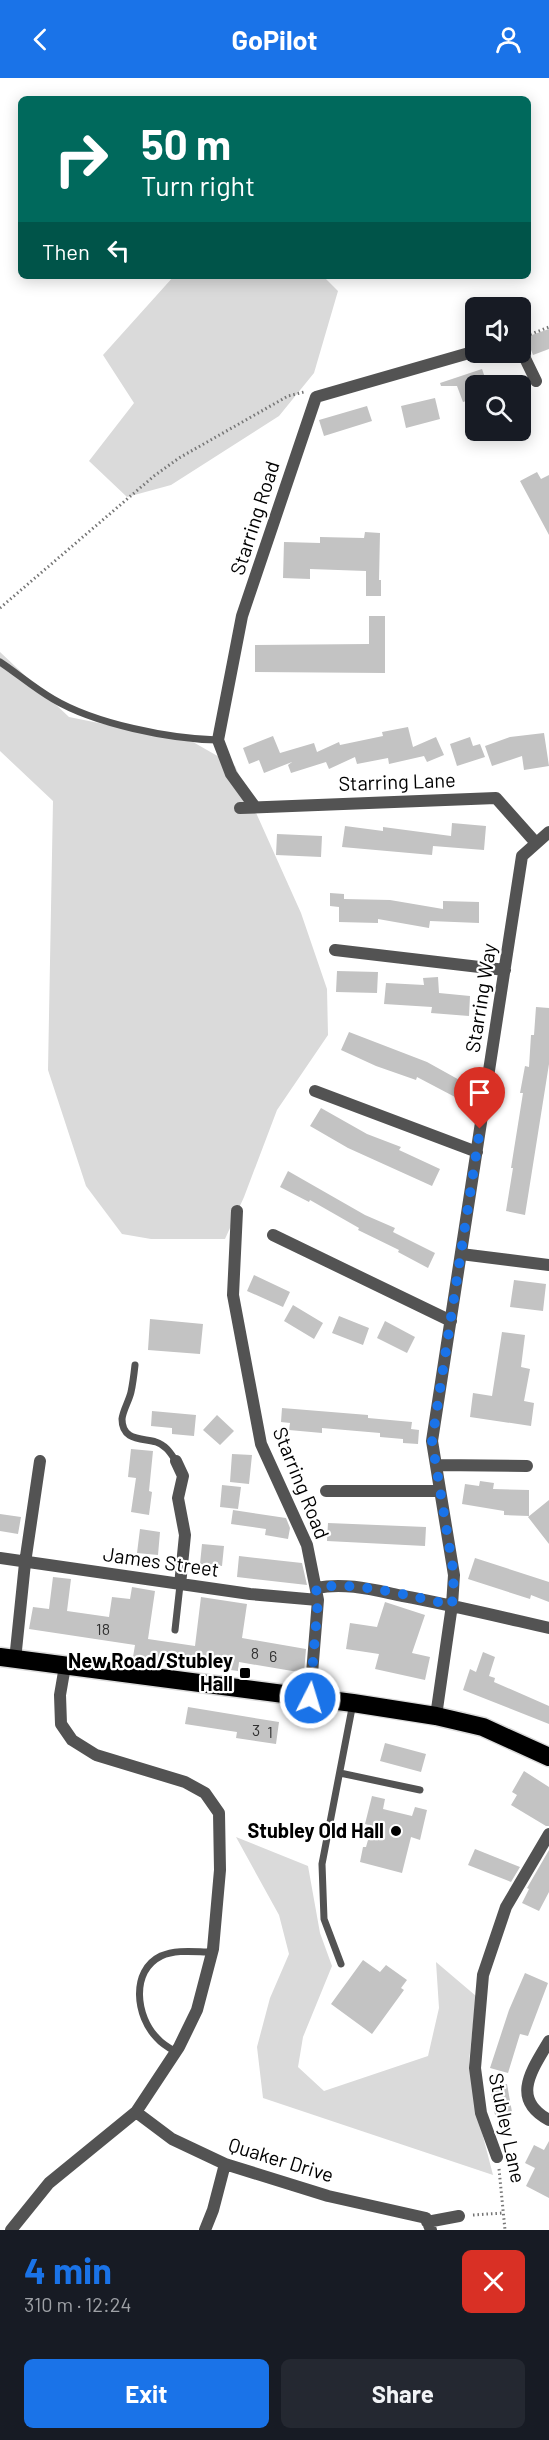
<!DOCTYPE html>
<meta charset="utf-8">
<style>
body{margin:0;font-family:Barlow,sans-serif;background:#242831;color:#f1f3f6;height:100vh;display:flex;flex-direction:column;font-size:22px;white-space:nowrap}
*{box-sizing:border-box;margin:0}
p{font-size:20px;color:#9ea1a6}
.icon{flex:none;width:33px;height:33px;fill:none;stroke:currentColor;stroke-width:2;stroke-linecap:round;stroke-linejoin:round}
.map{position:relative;height:2152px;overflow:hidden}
.side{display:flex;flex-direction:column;background:#171b24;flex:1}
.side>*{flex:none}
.guide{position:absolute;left:18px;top:18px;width:513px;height:183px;border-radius:9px;box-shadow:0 3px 15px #0003;background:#00695c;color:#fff;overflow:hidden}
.fabs{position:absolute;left:465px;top:219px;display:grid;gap:12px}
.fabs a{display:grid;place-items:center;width:66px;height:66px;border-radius:9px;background:#171b24;box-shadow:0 3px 15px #0003;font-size:30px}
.pin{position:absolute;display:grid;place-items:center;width:51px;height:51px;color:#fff;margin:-62px -26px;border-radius:50% 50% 50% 0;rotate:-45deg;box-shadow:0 0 6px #0007}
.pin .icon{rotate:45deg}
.me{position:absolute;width:66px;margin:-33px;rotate:5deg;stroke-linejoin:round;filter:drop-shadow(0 0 4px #0008)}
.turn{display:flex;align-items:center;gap:21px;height:126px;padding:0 24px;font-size:27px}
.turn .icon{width:78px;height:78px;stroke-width:2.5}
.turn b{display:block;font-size:42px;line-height:51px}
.then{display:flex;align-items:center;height:57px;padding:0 24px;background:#0003;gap:12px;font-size:22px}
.round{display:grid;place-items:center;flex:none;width:63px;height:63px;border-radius:9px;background:#242831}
.summary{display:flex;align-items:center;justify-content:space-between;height:102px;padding:0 24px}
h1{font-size:36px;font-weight:700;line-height:45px;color:#1a73e8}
.primary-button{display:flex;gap:12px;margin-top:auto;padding:12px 24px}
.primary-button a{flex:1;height:69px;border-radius:9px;background:#1a73e8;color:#fff;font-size:24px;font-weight:700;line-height:69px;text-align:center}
.primary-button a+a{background:#242831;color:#f1f3f6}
header{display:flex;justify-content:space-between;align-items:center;height:78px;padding:0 24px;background:#1a73e8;color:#fff;font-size:27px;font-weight:700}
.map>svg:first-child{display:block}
</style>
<header><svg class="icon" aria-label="back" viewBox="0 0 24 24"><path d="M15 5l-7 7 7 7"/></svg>GoPilot<svg class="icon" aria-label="person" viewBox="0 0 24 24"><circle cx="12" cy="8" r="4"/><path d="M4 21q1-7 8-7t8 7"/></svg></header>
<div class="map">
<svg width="549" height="2152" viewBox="0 0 549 2152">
<rect width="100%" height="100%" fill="#fff"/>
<!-- green -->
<path fill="#dadada" d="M174,198H323L338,213L314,295L279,338L171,407L127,419L89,383L134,325L103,277Z
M0,574L69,639L193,664L235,688L301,835L327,911L328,957L277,1032L244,1119L225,1161H151L122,1156L86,1108L48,992L53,723L0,673Z
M236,1759L308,1788L320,1855L332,1888L303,1959L298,1989L324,2013L428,1978L439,1930L436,1884L476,1918L469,1984L479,2043L493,2097L263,2020L257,1969L270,1920L289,1876L279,1837Z"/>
<!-- building -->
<path fill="#c3c3c3" d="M549,251V271L533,277L526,259Z
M482,291L488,308H476V320L463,324L457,308H441L440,305Z
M435,320L440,341L406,350L401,328Z
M367,328L372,343L324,358L319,342Z
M537,394L541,401L549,397V457L520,403Z
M365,454L380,455L379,502H381V518H366V493L310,491V501L283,500L284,464L320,465V459L364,460Z
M369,538H385V595L255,594V567L369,566Z
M408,649L413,669L436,659L444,677L427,684L424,678L389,686L388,680L357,686L355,679L329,691L326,684L291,695L288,687L292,684L264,695L259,682L249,686L243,670L273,658L280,675L314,665L317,674L339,664L340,667L383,658L382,654Z
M544,655L549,688L524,692L522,678L492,688L485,668L510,659Z
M470,659L473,668L480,666L485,679L457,688L450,666Z
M452,745L486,748L484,772L433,768L432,777L342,769L345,748L383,753V749L451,758Z
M277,756L322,758L321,779L276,777Z
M330,815L344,816V821L390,822L443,831V823L479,824V845L430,843L429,850L378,841V845L339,844V829L330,828Z
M337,893L378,894L377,915L336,914Z
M438,899L439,915L470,918L469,938L431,935L432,929L384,926L386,905L424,907L423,900Z
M536,929L549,930V986L525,1137L506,1133L513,1090H511L523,1015H520L525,988L529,989L531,957H534Z
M349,954L427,984L463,1004L455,1019L417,999L416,1002L376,988L341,972Z
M321,1030L367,1056L401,1069L399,1072L440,1091L432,1108L348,1070L310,1048Z
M288,1093L365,1137L395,1150L393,1154L435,1175L428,1190L398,1174L399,1172L358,1152L359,1150L310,1122L309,1124L280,1109Z
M254,1197L290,1214L283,1229L247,1213Z
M514,1202L546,1206L543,1233L510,1229Z
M293,1227L323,1245L314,1261L284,1243Z
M339,1238L369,1250L363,1267L332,1255Z
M150,1241L203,1246L200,1276L148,1272Z
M385,1243L415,1259L407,1275L377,1260Z
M502,1254L525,1257L521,1289L530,1291L524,1323L534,1325L531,1348L470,1339L473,1315L492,1318Z
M282,1330L368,1337V1340L412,1344L411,1351L419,1352L418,1366L403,1365V1361L380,1359V1355L322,1350V1355L289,1352L290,1345L281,1344Z
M152,1333L196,1337L194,1358L172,1356V1350L151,1348Z
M217,1337L234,1353L220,1367L203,1352Z
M131,1371L153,1373L149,1413L152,1414L149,1437L131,1434L136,1400L128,1399Z
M232,1376L252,1377L249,1406L230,1404Z
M480,1403L494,1405L493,1411L529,1412V1438L504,1437V1433L462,1426L465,1406L479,1408Z
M222,1407L241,1409L238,1431L220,1429Z
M549,1422V1466L528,1439Z
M233,1432L286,1440L290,1450L288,1461L265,1457L266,1451L231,1446Z
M0,1436L21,1439L18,1456L0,1453Z
M328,1445L426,1449L425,1468L327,1463Z
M140,1451L160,1454L158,1477L137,1475Z
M202,1466L224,1468L222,1488L200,1486Z
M239,1478L302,1485L307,1507L237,1499Z
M475,1480L549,1504V1524L531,1517L530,1521L468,1501Z
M53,1499L71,1501L67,1533L109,1539L112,1519L130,1521L132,1509L155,1513L148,1561L195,1568L201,1519L247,1526L242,1560L306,1571L304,1595L239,1584L238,1593L133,1579L135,1567L29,1551L33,1529L49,1531Z
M385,1524L425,1537L412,1575L430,1579L425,1602L375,1591L379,1576L346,1571L350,1545L377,1549Z
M483,1574L495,1579L489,1598L495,1600L494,1604L549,1628V1646L463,1612L470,1591L476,1594Z
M188,1629L279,1644L276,1666L236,1660L237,1654L185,1646Z
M385,1665L426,1676L421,1694L380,1683Z
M524,1693L549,1709V1748H546L511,1727L517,1717L512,1714Z
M372,1718L385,1721L383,1731L412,1738L415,1729L427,1732L420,1762L411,1759L402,1795L360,1784L363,1769H366L372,1748L365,1746Z
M475,1771L520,1789L511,1804L468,1787Z
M549,1772V1814L539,1833L522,1825L529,1811L527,1810Z
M363,1882L380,1894L386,1887L407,1902L401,1910L404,1912L372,1956L331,1926Z
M525,1895L548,1905L528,1958L520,1956L508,1995L490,1990L509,1932Z
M507,2006L512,2034L495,2037L490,2009Z
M549,2063V2120L526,2108L535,2090L525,2085L534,2067L544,2072Z"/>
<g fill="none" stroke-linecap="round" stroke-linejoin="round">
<defs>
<path id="highway" d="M0,1579L353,1625L436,1638L483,1649L549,1679"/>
</defs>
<!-- highway casing -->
<use href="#highway" stroke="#dbdbdb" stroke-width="21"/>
<!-- path -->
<path stroke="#757575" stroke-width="3" stroke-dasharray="1.5 3" stroke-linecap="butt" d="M526,258L549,249
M0,530L154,398L179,380L288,318L304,314
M499,2091L505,2152
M473,2137L503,2135"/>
<!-- lane -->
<path stroke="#535353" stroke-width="7" d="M0,584C18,596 34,610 53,621C95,646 170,661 218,662
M135,1287C134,1296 133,1305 131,1314C129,1323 123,1332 122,1341C122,1363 142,1360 156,1364C166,1367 171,1376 176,1383
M175,1552L180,1507
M340,1695L420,1712
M341,1886L324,1841L322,1786L353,1625
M176,1974C169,1970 162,1966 157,1960C136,1939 130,1893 161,1878C177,1871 195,1874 212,1874"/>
<!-- street -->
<path stroke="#535353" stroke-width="12" d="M520,270L536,303
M255,729L231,696L218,662L242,538L316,319L476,273
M240,730L496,720L536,765
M335,872L505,892
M315,1013L477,1074
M237,1133L233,1217L261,1366L307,1467L318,1522L310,1620
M273,1157L451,1243
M461,1176L549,1187
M176,1383L183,1398L178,1420L185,1457L180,1507
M436,1387L527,1388
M326,1413H440
M0,1480L250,1516L318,1522
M316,1510C346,1504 374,1512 403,1518C452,1527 501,1539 549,1550
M15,1582L25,1485L40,1383
M436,1638L452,1527L454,1497L432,1363L522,778L549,754
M549,1963C532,1992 510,2021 549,2042
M136,2034L172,2061L225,2086L328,2118L426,2140L431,2152
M497,2079L481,2035L475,1990L483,1897L506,1829L549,1756
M427,2144L459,2138
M11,2152L49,2105L136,2034L179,1969L197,1932L213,1871L220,1792L219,1735L205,1715L185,1704L96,1677L72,1662L61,1646L60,1617L65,1588
M205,2152L213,2132L225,2086"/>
<!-- highway -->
<use href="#highway" stroke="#000" stroke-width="18"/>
</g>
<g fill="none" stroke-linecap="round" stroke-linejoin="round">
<!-- route -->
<path stroke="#1a73e8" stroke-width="10" stroke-dasharray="0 18" d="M310,1620L318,1522L316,1510C356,1502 412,1519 452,1527L454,1497L432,1363L480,1051"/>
</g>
<!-- markers -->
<g fill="#000" stroke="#fff" stroke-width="2">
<rect x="239" y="1589" width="12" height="12" rx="3"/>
<circle cx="396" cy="1753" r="6"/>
</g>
<g text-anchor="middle" stroke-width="4.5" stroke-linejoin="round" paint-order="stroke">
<!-- number labels -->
<g font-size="16" fill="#313131">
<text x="103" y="1557">18</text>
<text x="255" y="1581">8</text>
<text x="273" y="1584">6</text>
<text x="256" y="1658">3</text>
<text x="270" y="1660">1</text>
</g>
<!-- street labels -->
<g font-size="20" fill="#000" stroke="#fff">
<text transform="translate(255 440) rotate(-72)" y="7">Starring Road</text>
<text transform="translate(397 704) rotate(-2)" y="7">Starring Lane</text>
<text transform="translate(481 920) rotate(-81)" y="7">Starring Way</text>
<text transform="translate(301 1405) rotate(68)" y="7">Starring Road</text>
<text transform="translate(161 1484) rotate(8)" y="7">James Street</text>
<text transform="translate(507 2050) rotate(78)" y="7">Stubley Lane</text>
<text transform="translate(281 2082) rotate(17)" y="7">Quaker Drive</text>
</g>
<!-- poi labels -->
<g font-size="20" font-weight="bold" fill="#000" stroke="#fff" text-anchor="end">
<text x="233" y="1590">New Road/Stubley<tspan x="233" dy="23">Hall</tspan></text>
<text x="384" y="1760">Stubley Old Hall</text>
</g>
</g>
</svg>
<div class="fabs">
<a><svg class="icon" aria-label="sound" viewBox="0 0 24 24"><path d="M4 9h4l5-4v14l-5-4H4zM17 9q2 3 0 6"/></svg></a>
<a><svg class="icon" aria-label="search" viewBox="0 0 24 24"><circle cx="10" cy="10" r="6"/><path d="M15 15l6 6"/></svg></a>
</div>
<div class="pin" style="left:480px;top:1051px;background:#d93025"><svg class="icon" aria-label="arrive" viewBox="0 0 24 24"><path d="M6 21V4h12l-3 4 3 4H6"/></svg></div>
<svg class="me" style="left:310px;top:1620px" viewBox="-20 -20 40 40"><circle r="17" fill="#1a73e8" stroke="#fff" stroke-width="3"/><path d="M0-11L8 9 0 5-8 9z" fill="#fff"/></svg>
<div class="guide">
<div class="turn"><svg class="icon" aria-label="right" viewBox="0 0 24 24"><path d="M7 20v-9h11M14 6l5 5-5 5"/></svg><div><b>50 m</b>Turn right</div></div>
<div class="then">Then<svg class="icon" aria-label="left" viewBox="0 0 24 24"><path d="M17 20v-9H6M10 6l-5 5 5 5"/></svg></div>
</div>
</div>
<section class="side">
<div class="summary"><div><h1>4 min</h1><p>310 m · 12:24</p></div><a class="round" style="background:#d93025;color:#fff"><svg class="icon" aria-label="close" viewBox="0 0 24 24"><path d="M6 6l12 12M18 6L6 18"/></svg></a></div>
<div class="primary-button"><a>Exit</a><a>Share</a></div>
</section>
